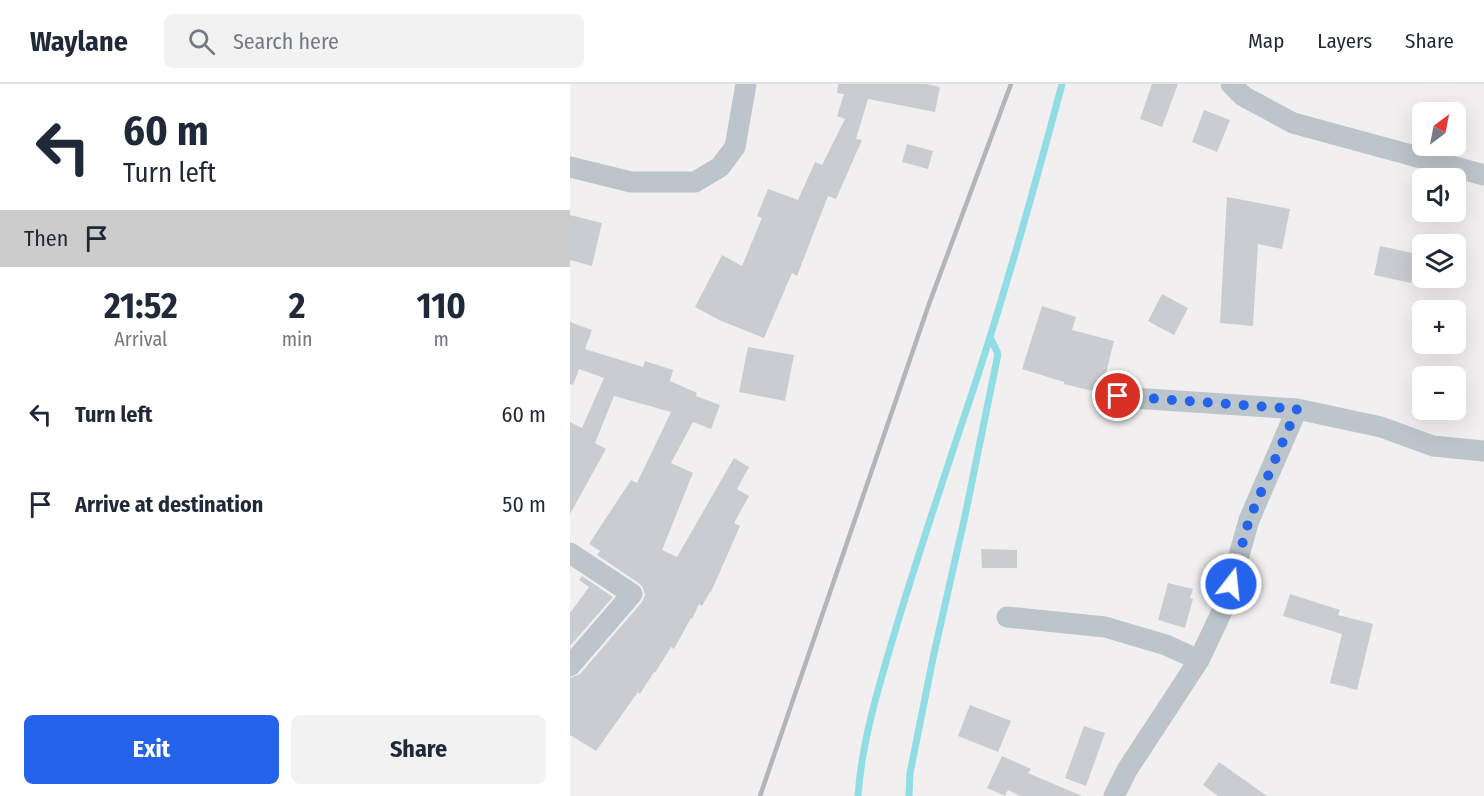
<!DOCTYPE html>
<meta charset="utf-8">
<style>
body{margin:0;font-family:"Fira Sans Condensed",sans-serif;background:#f2f2f3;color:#1f2937;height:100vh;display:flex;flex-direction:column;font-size:22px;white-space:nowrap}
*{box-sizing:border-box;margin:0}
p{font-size:20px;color:#747a83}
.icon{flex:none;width:33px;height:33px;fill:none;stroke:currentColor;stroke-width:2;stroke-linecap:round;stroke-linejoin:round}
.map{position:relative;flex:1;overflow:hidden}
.sheet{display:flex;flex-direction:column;background:#fff;width:570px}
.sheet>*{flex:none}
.hud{background:#fff;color:#1f2937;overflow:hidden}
.needle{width:39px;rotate:32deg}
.fabs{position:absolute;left:842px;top:18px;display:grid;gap:12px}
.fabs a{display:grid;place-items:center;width:54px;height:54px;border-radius:9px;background:#fff;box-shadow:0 6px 24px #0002;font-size:30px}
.pin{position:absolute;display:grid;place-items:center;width:51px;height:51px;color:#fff;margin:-26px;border:3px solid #fff;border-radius:50%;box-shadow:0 2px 6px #0007}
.me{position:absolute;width:66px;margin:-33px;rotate:16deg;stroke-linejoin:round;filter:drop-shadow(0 0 4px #0008)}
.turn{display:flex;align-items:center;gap:21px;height:126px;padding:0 24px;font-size:27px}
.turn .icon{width:78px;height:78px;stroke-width:2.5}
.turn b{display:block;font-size:42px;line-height:51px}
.then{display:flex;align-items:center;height:57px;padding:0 24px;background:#0003;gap:12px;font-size:22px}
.eta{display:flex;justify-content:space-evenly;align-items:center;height:102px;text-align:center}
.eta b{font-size:36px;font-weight:700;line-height:42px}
.primary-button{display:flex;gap:12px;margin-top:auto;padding:12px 24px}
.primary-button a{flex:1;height:69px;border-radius:9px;background:#2563eb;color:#fff;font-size:24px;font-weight:700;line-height:69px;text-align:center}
.primary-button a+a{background:#f2f2f3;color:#1f2937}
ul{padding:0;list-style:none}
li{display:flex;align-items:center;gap:18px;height:90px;padding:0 24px}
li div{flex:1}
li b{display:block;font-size:22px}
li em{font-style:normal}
header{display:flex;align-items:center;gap:36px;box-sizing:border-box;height:84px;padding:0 30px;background:#fff;border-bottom:2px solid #e0e1e3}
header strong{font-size:28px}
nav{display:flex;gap:33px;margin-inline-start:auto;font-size:21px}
.search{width:420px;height:54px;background:#f2f2f3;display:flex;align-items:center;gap:15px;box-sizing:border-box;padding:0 21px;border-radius:9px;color:#747a83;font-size:22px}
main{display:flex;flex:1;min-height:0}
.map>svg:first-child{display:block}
</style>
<header>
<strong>Waylane</strong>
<div class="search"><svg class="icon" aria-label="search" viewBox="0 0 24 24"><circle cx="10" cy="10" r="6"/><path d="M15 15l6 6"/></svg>Search here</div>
<nav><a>Map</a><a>Layers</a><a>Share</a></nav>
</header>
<main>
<section class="sheet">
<div class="hud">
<div class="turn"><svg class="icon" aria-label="left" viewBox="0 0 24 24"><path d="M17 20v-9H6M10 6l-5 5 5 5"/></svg><div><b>60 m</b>Turn left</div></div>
<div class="then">Then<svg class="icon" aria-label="arrive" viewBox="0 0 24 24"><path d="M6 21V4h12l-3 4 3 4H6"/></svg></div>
</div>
<div class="eta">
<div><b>21:52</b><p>Arrival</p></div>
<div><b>2</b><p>min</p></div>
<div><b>110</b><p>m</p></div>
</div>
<ul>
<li><svg class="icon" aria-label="left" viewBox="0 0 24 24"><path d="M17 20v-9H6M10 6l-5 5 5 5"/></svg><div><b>Turn left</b></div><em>60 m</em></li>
<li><svg class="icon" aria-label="arrive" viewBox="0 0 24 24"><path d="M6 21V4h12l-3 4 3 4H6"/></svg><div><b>Arrive at destination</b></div><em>50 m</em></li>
</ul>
<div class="primary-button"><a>Exit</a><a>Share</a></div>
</section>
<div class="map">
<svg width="914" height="712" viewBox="0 0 914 712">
<rect width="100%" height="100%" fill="#f2eff0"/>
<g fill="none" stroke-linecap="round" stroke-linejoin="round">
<!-- stream -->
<path stroke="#91dde6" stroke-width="7" d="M288,712C292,655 310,598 326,544C347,474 370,405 393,336C431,225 462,113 492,0
M339,712L340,689L363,574L395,432L428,270L421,255"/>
</g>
<!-- building -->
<path fill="#c9cdd1" d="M268,0H357L370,3L365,28L298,15L286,55L292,56L266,115L258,112L227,192L222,189L194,254L149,236L125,223L152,171L172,182L192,134L187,132L198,105L228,116L245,78L252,81L275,35L267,32L274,10L267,9Z
M582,0H608L592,43L570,35Z
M634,26L660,36L647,68L622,58Z
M337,60L363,67L358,85L332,78Z
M657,113L720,125L712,165L688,160L683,242L650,239Z
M0,131L32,139L22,182L0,176Z
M810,162L847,170L841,199L804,191Z
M592,210L618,224L604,251L578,237Z
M472,222L506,233L502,246L544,257L531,309L494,300V298L452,285Z
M0,238L22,246L15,265L73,283L75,277L103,286L100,297L127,309L126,312L150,321L141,345L123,338L101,379L123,389L92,466L107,473L164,374L179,383L167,405L179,412L164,439L170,442L141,508H140L132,522L129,520L122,535L121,534L104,565L101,563L85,589L84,588L70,610L68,608L26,667L0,651V594L10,590L72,518L75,511L73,504L70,500L27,471L30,467L19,460L61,396L67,399L101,328L44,312L25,359L36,365L0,430V338L12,344L34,294L9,285L3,301L0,300Z
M178,263L224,271L215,317L169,308Z
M411,465L447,466V484H412Z
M12,492L43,513L0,562V529L19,503L9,496Z
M598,499L623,505L620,514L623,515L615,544L588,536Z
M720,510L770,526L768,531L803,540L787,606L760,599L772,550L713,532Z
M400,621L441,637L428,668L388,652Z
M514,642L535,649L516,702L495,694Z
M432,672L461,685L458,689L512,712H450L438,706L435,712L417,704Z
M649,678L697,712H648L633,701Z"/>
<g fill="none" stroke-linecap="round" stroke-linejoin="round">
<!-- street -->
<path stroke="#bcc5cb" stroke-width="21" d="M661,0L673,12L723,39L914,91
M0,83L61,98H125L150,83L165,63L176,0
M548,313L727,325L811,343L863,362L914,367
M0,469L62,510L0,582
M437,533L535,543L596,561L629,576
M544,712L557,686L629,576L655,521L679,436L727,325"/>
<!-- rail -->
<path stroke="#b2b5b9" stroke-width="4.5" d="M190,712L359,220L441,0"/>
</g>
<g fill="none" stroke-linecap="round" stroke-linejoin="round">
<!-- route -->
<path stroke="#2563eb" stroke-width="10" stroke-dasharray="0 18" d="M548,312L727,325L679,436L661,500"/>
</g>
</svg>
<div class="fabs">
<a><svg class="needle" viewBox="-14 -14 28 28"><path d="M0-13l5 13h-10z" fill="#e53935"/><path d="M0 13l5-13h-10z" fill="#747a83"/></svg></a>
<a><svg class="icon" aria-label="sound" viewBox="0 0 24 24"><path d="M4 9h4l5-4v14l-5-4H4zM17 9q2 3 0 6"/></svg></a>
<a><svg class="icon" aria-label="layers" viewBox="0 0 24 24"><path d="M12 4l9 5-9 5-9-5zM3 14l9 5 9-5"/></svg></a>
<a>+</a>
<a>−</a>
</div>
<div class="pin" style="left:548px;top:312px;background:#d93025"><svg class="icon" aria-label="arrive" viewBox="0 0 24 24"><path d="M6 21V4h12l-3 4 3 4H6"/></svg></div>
<svg class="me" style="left:661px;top:500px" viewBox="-20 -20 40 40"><circle r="17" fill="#2563eb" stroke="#fff" stroke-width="3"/><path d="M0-11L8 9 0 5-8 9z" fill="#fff"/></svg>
</div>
</main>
